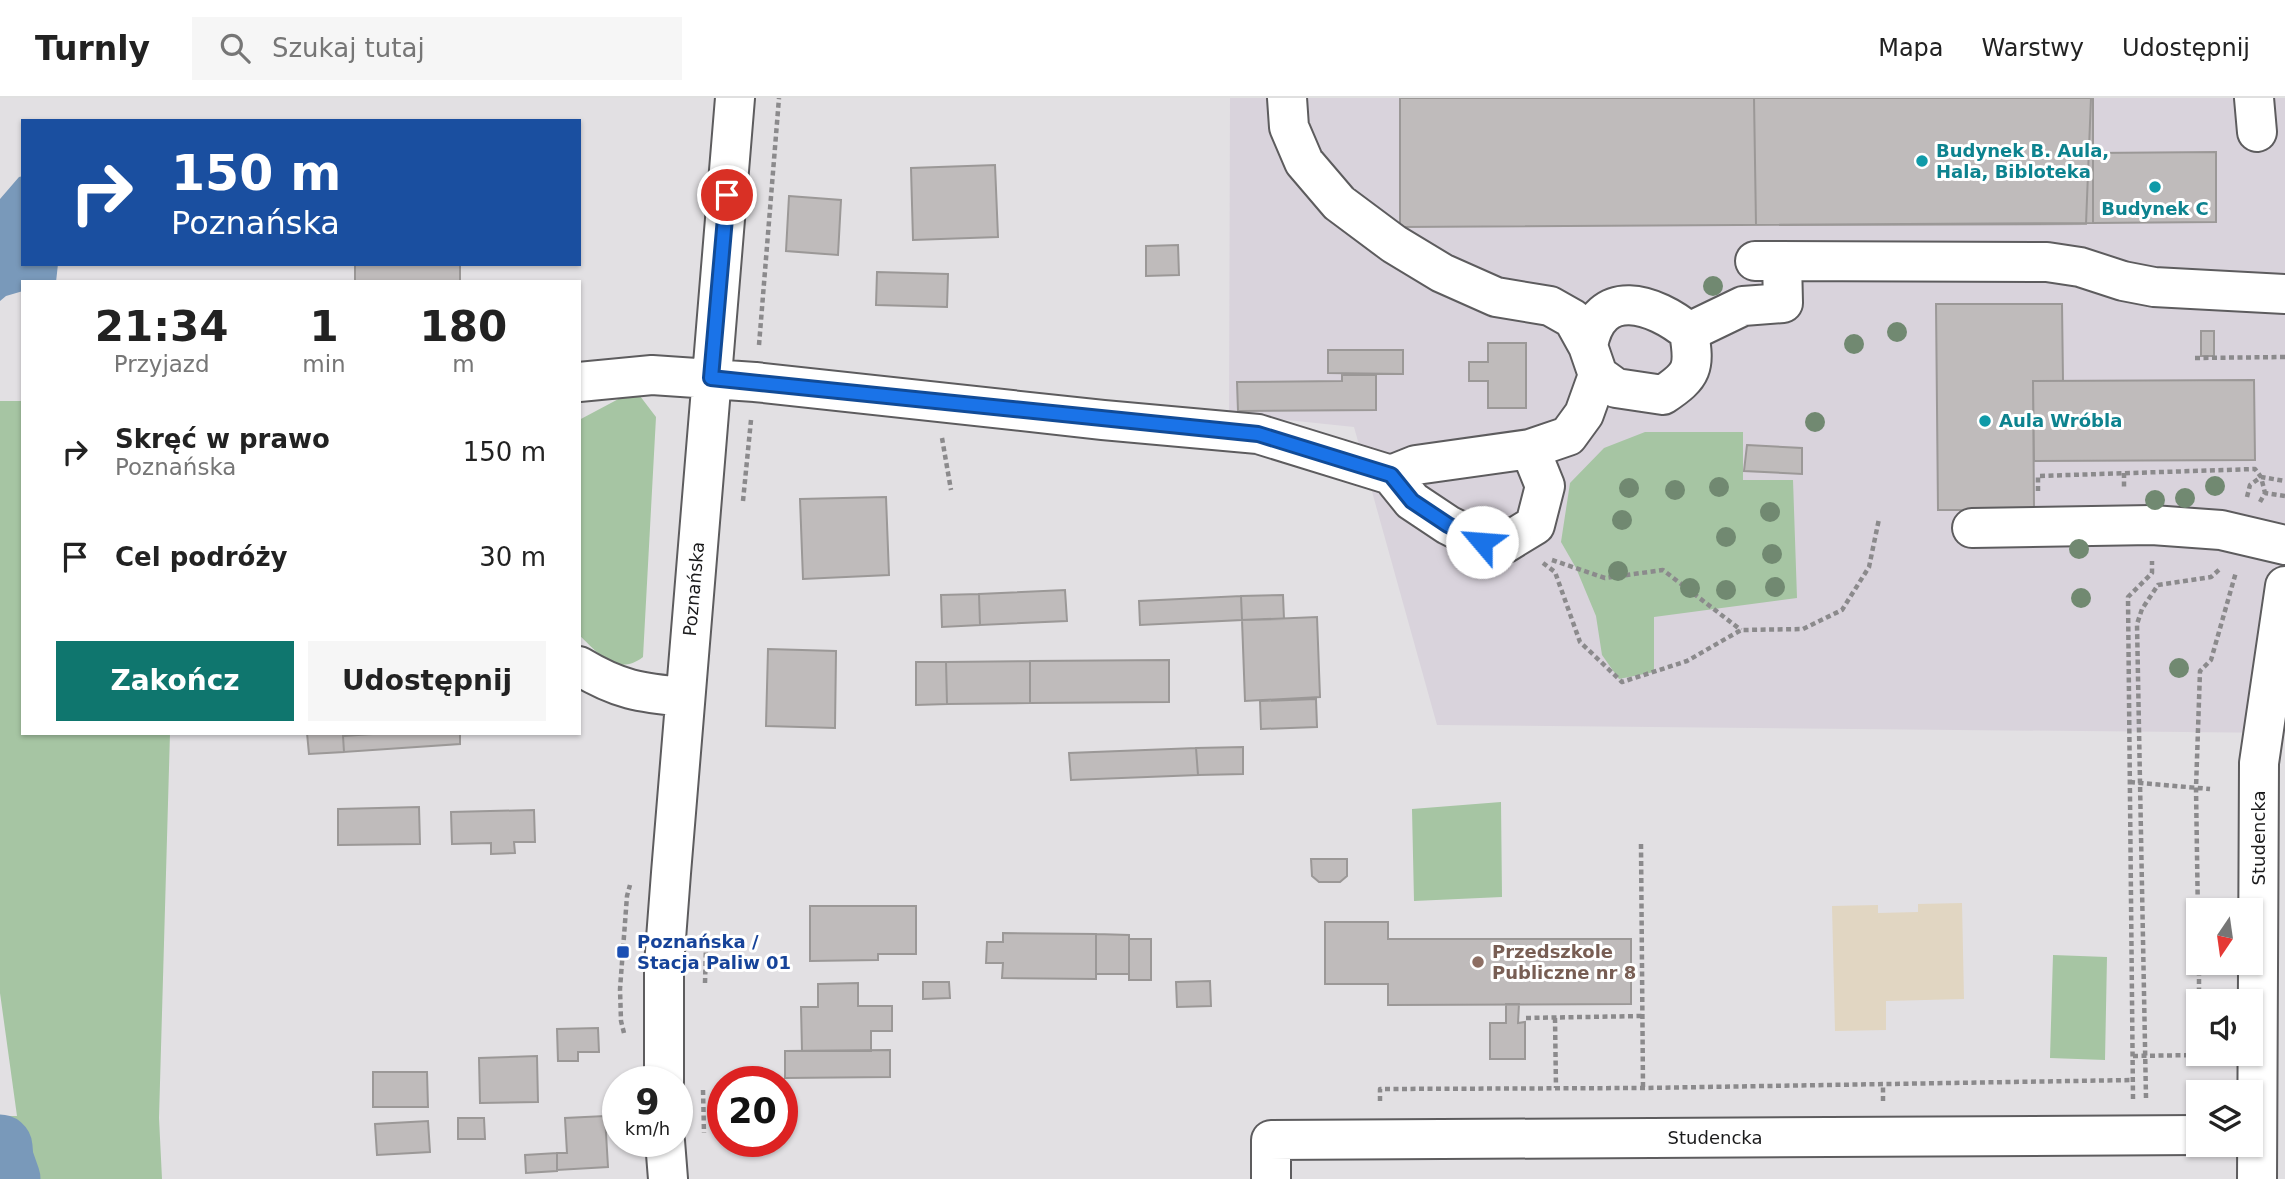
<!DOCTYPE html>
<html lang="pl">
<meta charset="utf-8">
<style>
body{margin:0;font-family:"DejaVu Sans",sans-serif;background:#f6f6f6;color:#222;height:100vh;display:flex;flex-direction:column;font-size:26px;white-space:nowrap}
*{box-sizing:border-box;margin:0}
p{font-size:23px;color:#767676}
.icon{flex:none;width:38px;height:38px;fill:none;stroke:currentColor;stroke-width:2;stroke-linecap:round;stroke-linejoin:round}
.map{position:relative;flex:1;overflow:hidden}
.side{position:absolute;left:21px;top:182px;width:560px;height:455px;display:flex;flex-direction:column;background:#fff;border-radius:0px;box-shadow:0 2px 5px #0004}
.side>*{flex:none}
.guide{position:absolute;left:21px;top:21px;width:560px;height:147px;border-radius:0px;box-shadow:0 2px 5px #0004;background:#1a4fa0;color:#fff;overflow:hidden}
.needle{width:46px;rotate:193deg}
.buttons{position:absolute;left:2186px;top:800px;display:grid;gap:14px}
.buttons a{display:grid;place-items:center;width:77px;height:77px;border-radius:0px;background:#fff;box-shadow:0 2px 5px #0004;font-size:35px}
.speed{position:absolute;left:602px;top:968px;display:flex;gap:14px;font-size:35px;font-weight:700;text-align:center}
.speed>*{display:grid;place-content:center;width:91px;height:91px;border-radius:50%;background:#fff;box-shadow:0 2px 5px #0004;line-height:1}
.speed small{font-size:18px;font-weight:400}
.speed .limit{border:10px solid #d22;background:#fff;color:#111}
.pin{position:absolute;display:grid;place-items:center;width:60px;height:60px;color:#fff;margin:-30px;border:4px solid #fff;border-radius:50%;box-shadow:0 2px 7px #0007}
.me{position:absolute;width:77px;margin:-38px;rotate:297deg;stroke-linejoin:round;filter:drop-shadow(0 0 5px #0008)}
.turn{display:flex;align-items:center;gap:24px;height:147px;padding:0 35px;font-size:32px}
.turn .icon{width:91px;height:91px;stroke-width:2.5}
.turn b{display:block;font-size:49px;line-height:60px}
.eta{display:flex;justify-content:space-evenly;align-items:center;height:119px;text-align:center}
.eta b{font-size:42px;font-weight:700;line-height:49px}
.primary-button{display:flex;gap:14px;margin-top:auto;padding:14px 35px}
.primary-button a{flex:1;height:80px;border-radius:0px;background:#0f766e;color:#fff;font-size:28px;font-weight:700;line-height:80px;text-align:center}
.primary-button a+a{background:#f6f6f6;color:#222}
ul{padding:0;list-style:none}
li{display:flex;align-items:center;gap:21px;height:105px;padding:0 35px}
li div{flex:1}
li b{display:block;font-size:26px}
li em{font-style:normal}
header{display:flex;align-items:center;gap:42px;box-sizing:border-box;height:98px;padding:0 35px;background:#fff;border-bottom:2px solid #e0e0e0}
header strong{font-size:33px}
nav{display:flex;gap:38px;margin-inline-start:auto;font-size:24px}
.search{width:490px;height:63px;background:#f6f6f6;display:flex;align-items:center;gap:18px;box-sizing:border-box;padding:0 24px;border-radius:0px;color:#767676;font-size:26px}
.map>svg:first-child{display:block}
</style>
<header>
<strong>Turnly</strong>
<div class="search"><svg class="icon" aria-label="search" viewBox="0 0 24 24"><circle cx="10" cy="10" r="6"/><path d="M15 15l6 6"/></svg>Szukaj tutaj</div>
<nav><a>Mapa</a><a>Warstwy</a><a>Udostępnij</a></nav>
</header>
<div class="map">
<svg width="2285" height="1081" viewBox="0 0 2285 1081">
<rect width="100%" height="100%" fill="#e2e0e3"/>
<!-- built -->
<path fill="#d9d3dc" d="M1230,0H2285V635L1437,627L1354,329L1229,316Z"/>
<!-- education -->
<path fill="#e1d6c2" d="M1962,805L1964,901L1886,903V932L1835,933L1832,808L1878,807V815L1918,814V806Z"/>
<!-- green -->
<path fill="#a6c5a3" d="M626,297L640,298L656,319L643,559C617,579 599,556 579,537V322Z
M0,303H23V635H170L159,1020L162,1081H0V1018H17L0,895Z
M1645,334H1743V382H1793L1797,500L1654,519V574L1619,581L1602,557L1596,518L1576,470L1561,444L1570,385L1604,350Z
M1501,704L1502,799L1414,803L1412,711Z
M2053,857L2107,859L2105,962L2050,960Z"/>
<!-- water -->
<path fill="#7999ba" d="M23,78V166H58L56,184H23V193L6,198L0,203V101L19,79Z"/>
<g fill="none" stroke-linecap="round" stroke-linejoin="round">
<!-- river -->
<path stroke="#7999ba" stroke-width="65" d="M0,1049L1,1061L8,1081"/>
</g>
<!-- building -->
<path fill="#bfbbbb" stroke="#9b9897" stroke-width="2" d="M1400,0H2093V125L1400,129Z
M1754,0H2091L2086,126L1756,127Z
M2216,54V124L2093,125V55Z
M995,67L998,139L913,142L911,70Z
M789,98L841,102L838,157L786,153Z
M1178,147L1179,177L1146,178V148Z
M355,166H460V183H355Z
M877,174L948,176L947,209L876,207Z
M1936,206H2062L2063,283H2033L2034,412H1938Z
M2201,233H2214V258H2201Z
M1488,245H1526V310H1488V283H1469V264H1488Z
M1328,252H1403V276L1328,275Z
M1342,277H1376V312L1238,313L1237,284L1342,283Z
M2254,282L2255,362L2034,363L2033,283Z
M1747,347L1802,350V376L1744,373Z
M886,399L889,477L803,481L800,401Z
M1065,492L1067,523L980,527L979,496Z
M979,496L980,527L942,529L941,497Z
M1283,497L1284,521L1242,522L1241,498Z
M1241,498L1242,522L1140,527L1139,503Z
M1317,519L1320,599L1245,603L1242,522Z
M768,551L836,553L835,630L766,628Z
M1169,562V604L1030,605V563Z
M1030,563V605L947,606L946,564Z
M916,564H946L947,606L916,607Z
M1316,601L1317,629L1261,631L1260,603Z
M307,635H388L343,638L344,654L309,656Z
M388,635H460V646L344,654L343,638Z
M1243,649V676L1198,677L1196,650Z
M1196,650L1198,677L1071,682L1069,655Z
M419,709L420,746L338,747V711Z
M534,712L535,744H514L515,755L491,756V745L452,746L451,714Z
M1311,761H1347V778L1340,784H1319L1312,778Z
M810,808H916V856H878V862L810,863Z
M1325,824H1388V841H1631V906L1388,907V886H1325Z
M1003,835L1096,836V881L1002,880L1003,865H986L987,844H1003Z
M1096,836L1129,837V876H1096Z
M1129,841H1151V882H1129Z
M1210,883L1211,908L1177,909L1176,884Z
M923,884H949L950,900L923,901Z
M858,885V908H892V933H871V953H802L801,909H818V886Z
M1506,906H1519L1518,925L1525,924V961H1490V925H1506Z
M598,930L599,954H578V963H558L557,931Z
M890,952V979L785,980V953Z
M537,958L538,1004L480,1005L479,960Z
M373,974H427L428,1009H373Z
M605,1018L608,1069L557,1072V1055H567L565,1020Z
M458,1020H484L485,1041H458Z
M428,1023L430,1054L377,1057L375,1026Z
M557,1055V1073L526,1075L525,1057Z"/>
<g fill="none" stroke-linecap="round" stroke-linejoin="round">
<defs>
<path id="minor" d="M1287,0L1289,29L1304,64L1339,105L1394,146L1442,175L1496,199L1550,208L1573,221L1588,248L1598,277L1584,316L1568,338L1530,351
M2254,0L2257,34
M1755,163L2047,164L2080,169L2123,183L2154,189L2285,196
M1689,234L1743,208L1783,205L1782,163
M1588,248C1599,187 1654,205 1689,234C1695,270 1693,277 1663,297L1616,290L1598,277
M579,284L652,277L755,284L1103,322L1258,336L1391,377L1412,403L1448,427L1482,444L1504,446L1535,427L1545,388L1530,351L1416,367L1391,377
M1972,430L2152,427L2221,432L2285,447
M579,568C619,592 640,595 685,599
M664,984V867L671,775L735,0
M665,1043L668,1081
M1271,1081V1042L2198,1037
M2257,1081L2259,665L2285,488"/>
</defs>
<!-- minor casing -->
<use href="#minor" stroke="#5d5c5e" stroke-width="42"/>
<!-- path -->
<path stroke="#8b8a8c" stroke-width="4.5" stroke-dasharray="5 3.5" stroke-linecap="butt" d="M759,247L779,0
M2195,260L2285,259
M942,340L951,392
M2124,375V392
M2038,393V378L2255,371L2261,379L2265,395
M2247,399L2250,387L2261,379L2285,383
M743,403L751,322
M2260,404L2265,395L2285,398
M1552,462L1605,480L1663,472L1741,532
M1543,465L1555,474L1580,544L1622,584L1687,563L1741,532L1803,531L1842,512L1869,469L1879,421
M2130,684L2210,691
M1641,746L1643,990
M2198,822L2196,690L2200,573L2211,562L2236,474
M2199,864V903
M705,885L706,848
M1526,920L1642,918
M1555,920L1556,990
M624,935L621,923L620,891L627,798L630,787
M2133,958L2200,957V956
M703,992L704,1035
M2146,1000L2137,526L2142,511L2158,487L2211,479L2221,470
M2133,1001L2128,499L2152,475V463
M1380,1003V991L1643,990L2133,982
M1883,1003V986"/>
<!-- minor -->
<use href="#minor" stroke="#fff" stroke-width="38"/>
</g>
<!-- trees -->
<g fill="#718971">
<circle cx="1713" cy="188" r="10"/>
<circle cx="1897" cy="234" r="10"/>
<circle cx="1854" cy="246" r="10"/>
<circle cx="1815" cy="324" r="10"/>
<circle cx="2215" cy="388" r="10"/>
<circle cx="1719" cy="389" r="10"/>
<circle cx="1629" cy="390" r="10"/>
<circle cx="1675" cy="392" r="10"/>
<circle cx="2185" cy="400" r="10"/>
<circle cx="2155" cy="402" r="10"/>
<circle cx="1770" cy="414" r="10"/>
<circle cx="1622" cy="422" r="10"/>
<circle cx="1726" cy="439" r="10"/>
<circle cx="2079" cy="451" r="10"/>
<circle cx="1772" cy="456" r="10"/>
<circle cx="1618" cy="473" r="10"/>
<circle cx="1775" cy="489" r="10"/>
<circle cx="1690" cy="490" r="10"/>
<circle cx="1726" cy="492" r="10"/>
<circle cx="2081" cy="500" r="10"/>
<circle cx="2179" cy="570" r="10"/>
</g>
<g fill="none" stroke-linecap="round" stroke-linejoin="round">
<defs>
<path id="route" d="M727,97L711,280L1258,336L1391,377L1412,403L1448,427L1482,444"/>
</defs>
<!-- route casing -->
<use href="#route" stroke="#114b97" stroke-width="18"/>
<!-- route -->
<use href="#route" stroke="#1a73e8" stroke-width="12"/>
</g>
<!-- markers -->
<g fill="#0f9aa8" stroke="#fff" stroke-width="2.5">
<circle cx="1922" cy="63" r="7"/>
<circle cx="2155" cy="89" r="7"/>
<circle cx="1985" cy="323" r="7"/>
</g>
<rect fill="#1a4fb4" stroke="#fff" stroke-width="2.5" x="616" y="847" width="14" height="14" rx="3.5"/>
<circle fill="#8d6e63" stroke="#fff" stroke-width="2.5" cx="1478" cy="864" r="7"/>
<g text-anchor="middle" stroke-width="6" stroke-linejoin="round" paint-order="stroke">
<!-- culture labels -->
<g font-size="18" font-weight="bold" fill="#0d838f" stroke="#fff" text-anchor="start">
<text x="1936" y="59">Budynek B. Aula,<tspan x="1936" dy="21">Hala, Bibloteka</tspan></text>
<text x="2155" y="117" text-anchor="middle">Budynek C</text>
<text x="1999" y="329">Aula Wróbla</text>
</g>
<!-- street labels -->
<g font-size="18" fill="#1a1a1b" stroke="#fff">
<text transform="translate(694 491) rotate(-85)" y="6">Poznańska</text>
<text transform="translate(2259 740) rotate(-90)" y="6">Studencka</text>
<text x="1715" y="1046">Studencka</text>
</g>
<!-- transit labels -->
<g font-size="18" font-weight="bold" fill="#164399" stroke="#fff" text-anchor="start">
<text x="637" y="850">Poznańska /<tspan x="637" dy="21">Stacja Paliw 01</tspan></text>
</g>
<!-- education labels -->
<g font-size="18" font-weight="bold" fill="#785e54" stroke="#fff" text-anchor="start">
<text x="1492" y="860">Przedszkole<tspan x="1492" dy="21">Publiczne nr 8</tspan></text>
</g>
</g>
</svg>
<div class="buttons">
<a><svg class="needle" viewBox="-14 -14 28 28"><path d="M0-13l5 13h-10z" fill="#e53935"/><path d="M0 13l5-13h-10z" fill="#767676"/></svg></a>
<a><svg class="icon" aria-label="sound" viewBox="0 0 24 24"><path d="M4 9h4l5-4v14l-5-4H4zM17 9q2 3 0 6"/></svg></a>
<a><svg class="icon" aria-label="layers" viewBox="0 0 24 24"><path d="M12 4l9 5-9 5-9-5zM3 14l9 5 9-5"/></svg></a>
</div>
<div class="speed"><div>9<small>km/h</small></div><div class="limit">20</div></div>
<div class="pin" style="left:727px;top:97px;background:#d93025"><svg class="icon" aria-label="arrive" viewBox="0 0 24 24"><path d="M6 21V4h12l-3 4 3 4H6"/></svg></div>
<svg class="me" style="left:1482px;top:444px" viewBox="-20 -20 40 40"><circle r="19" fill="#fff"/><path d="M0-13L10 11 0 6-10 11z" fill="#1a73e8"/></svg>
<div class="guide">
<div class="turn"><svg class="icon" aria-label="right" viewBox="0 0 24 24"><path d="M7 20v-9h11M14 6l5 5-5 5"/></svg><div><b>150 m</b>Poznańska</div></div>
</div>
<section class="side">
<div class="eta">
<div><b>21:34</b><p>Przyjazd</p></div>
<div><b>1</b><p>min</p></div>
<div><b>180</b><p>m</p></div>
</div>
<ul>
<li><svg class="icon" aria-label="right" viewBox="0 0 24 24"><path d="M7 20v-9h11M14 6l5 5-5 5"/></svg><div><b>Skręć w prawo</b><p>Poznańska</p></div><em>150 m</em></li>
<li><svg class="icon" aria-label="arrive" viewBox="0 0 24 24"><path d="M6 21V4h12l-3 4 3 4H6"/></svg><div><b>Cel podróży</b></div><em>30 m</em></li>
</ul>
<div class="primary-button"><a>Zakończ</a><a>Udostępnij</a></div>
</section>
</div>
